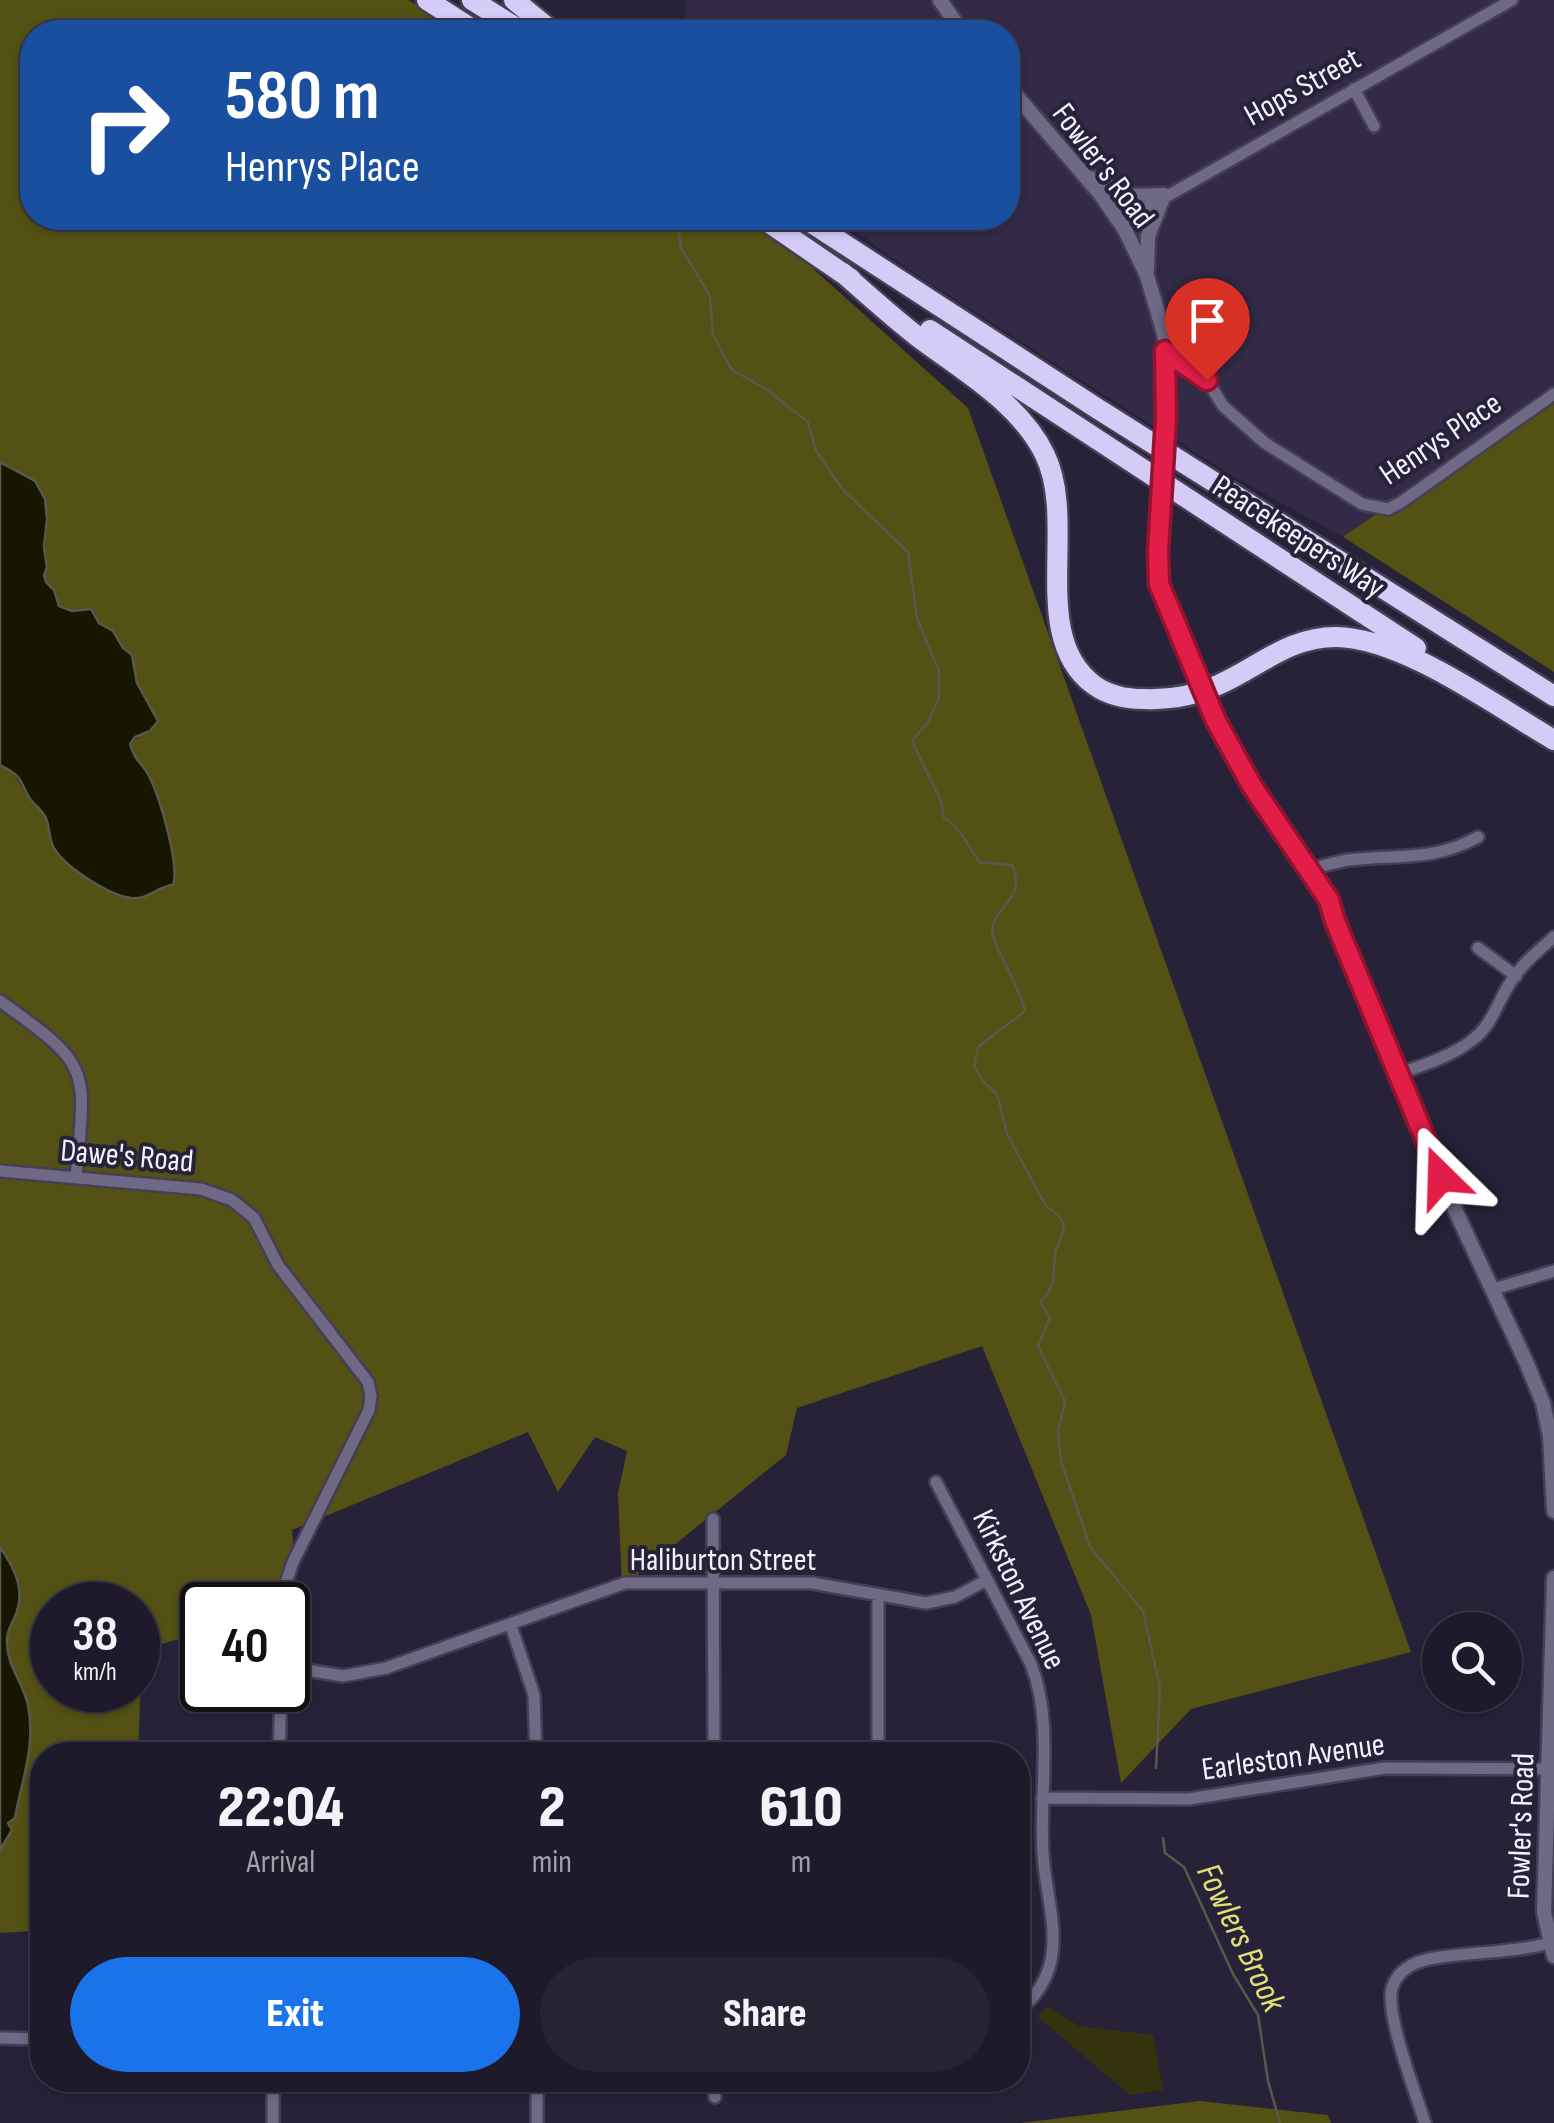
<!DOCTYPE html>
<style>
body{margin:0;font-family:"Sofia Sans Condensed",sans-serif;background:#262333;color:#f1f3f6;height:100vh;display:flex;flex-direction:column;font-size:38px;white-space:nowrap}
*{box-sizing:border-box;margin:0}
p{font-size:32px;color:#a1a1a9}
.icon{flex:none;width:55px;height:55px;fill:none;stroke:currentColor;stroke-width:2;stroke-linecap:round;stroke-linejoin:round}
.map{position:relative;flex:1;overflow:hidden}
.sheet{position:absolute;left:30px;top:1742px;width:1000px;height:350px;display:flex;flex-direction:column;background:#1e1a2b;border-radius:40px;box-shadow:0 2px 8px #0004,0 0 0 2px #3c3847}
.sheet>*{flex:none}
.top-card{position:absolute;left:20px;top:20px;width:1000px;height:210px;border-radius:40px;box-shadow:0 2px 8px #0004,0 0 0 2px #3c3847;background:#1a4fa0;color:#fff;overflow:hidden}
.fabs{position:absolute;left:1422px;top:1612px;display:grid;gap:20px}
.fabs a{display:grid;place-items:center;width:100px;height:100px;border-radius:50%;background:#1e1a2b;box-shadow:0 2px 8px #0004,0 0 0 2px #3c3847;font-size:50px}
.speed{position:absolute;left:30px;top:1582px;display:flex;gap:20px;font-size:50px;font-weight:700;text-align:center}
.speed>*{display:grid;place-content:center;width:130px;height:130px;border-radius:50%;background:#1e1a2b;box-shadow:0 2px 8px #0004,0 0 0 2px #3c3847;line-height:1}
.speed small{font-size:25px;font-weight:400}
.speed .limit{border:5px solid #111;border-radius:15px;background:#fff;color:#111}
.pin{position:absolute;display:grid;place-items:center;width:85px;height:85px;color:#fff;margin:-102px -42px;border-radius:50% 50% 50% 0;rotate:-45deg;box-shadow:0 0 10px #0007}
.pin .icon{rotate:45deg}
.me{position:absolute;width:110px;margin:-55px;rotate:338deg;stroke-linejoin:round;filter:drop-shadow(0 0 8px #0008)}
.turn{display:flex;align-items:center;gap:35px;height:210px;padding:0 40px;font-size:45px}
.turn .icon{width:130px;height:130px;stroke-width:2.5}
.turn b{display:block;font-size:70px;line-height:85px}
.eta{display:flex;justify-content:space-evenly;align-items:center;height:170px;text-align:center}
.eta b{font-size:60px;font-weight:800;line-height:70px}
.primary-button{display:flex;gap:20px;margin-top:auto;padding:20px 40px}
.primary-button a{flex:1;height:115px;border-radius:60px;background:#1a73e8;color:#fff;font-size:40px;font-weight:800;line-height:115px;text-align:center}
.primary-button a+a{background:#262333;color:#f1f3f6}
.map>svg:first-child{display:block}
</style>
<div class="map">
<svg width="1554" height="2123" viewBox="0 0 1554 2123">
<rect width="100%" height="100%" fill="#282239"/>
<!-- built -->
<path fill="#322a46" d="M685,0H1554V390L1343,537L1231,475L1115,402L922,278L836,218H1008V32H686Z"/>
<!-- green -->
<path fill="#34330e" d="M1048,2006L1079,2026L1153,2035L1163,2090L1130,2095L1038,2017Z"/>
<!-- forest -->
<path fill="#535114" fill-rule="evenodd" d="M0,0H408L460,32H32V218H743L799,256L968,408L1411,1652L1191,1709L1121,1783L1091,1615L982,1346L797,1408L786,1455L622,1587L618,1493L627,1451L595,1437L558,1492L528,1432L292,1530L304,1665L288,1660V1605H202V1632L142,1650L138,1755H42V1922L32,1931L0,1933V1850L7,1822L15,1818C22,1777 34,1752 29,1710C26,1686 9,1668 7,1643C7,1632 12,1624 16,1613C24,1591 13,1566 0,1547V765C21,777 17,782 30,800C35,807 42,808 46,817C49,826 49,838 54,847C64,867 108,894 130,898C148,901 157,886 174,885C179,864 159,799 150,777C143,762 135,764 130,744L145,732L150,708C130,679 132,642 99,623L95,613C82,609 71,613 59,606L44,575L47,519L25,478L0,462ZM52,1605H138V1690H52Z
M1554,390V672L1343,537Z
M1200,2101L1328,2115L1331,2123H1020Z"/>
<!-- water -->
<path fill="#171601" stroke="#59584d" stroke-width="2.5" d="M0,462L35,481L45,499L47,519L44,547L47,567L44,575L46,582L54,590L59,606L72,611L91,609L99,623L113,631L123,648L132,655L137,683L158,721L150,731L135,737L130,744C135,762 142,762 149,776C160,798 180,865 173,885C157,886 149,900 131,898C109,895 68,869 55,850C49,841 50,831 47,821C44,810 34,806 29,797C25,791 22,782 18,777C15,773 5,768 0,765Z
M0,1547C13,1566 25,1587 17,1611C14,1621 7,1629 7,1640C6,1665 23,1682 28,1705C36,1747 22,1778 15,1818L8,1823L12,1830L0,1850Z"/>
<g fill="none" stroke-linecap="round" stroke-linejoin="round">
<!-- stream -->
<path stroke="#59584d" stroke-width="2.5" d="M672,218L678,227L681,248L710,296L713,335L732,370L766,389L808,422L816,451L843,490L908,552L917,618L939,671V698L928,722L912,741L941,801L944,818C961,827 968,848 980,862L1012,865C1027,900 996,903 992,930C991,942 1021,989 1025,1011L978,1047L974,1066L982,1080L997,1094L1007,1134L1046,1206C1078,1226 1057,1235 1055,1256C1053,1275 1056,1288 1040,1302L1050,1317L1038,1346L1065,1401L1058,1431L1061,1461L1090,1547L1143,1611L1160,1688L1156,1768
M1163,1838L1165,1853L1184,1867L1233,1974L1258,2015L1268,2081L1280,2123"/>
<defs>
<path id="minor" d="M1354,89L1374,126
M1120,223L1512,0
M1165,351L1207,380L1223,406L1265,443L1362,504L1388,509L1400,503L1554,394
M1310,869C1323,866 1336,862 1348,860C1397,854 1433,862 1478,837
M1478,948L1516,976
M0,1001C93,1067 86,1067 76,1178
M1398,1074C1423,1065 1450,1057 1471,1041C1492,1026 1497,1003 1510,983C1521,965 1538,951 1554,937
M0,1171L201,1189L232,1200L254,1218L278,1265L368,1382L371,1396L369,1410L293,1562L285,1586L284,1605
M1494,1289L1554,1271
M936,1482L1031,1664C1054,1723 1039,1792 1043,1854C1045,1889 1058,1926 1051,1961C1046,1981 1034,1999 1018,2011
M713,1519L714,1755
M511,1626L534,1695L536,1755
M288,1667L343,1676L386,1668L625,1583H812L926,1603L955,1597L987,1580
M279,1755L281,1690
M878,1755V1595
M1042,1798L1189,1799L1385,1768L1550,1769
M0,2038L42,2039
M273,2080V2123
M537,2080V2123
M714,2080L715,2097
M1425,2123C1416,2093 1385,2015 1392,1988C1398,1969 1416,1961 1434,1958C1472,1952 1512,1953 1550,1943"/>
<path id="tertiary" d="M940,0L962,32
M1008,86L1101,195L1125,230L1147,276L1165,337L1166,418
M1087,177L1131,196L1164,195L1148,236L1147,270
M1160,512L1159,585L1201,691L1251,782L1329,900L1456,1212L1527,1364L1543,1403L1550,1436L1554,1511
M1554,1578L1544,1912L1554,1956"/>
<path id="motorway" d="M427,0L477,32
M472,0L523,32
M514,0L553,32
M762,218L851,279
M804,218L1098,409L1554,696
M843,273C868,295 892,317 918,337C963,371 1020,403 1045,455C1078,523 1028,637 1094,685C1109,696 1126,699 1144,699C1169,700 1196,695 1218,685C1259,667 1288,637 1336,637C1404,638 1495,706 1554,740
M930,330L1416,648"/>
</defs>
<!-- minor casing -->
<use href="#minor" stroke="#453f55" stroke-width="16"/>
<!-- tertiary casing -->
<use href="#tertiary" stroke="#453f55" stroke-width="19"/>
<!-- motorway casing -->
<use href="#motorway" stroke="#453f55" stroke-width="25"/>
<!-- minor -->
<use href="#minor" stroke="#6f6985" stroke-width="11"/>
<!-- tertiary -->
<use href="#tertiary" stroke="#6f6985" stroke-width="14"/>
<!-- motorway -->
<use href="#motorway" stroke="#d4cbf6" stroke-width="20"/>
<defs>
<path id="tertiary-bridge" d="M1160,512L1166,418"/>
</defs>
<!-- tertiary-bridge casing -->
<use href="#tertiary-bridge" stroke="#453f55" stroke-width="19" stroke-linecap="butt"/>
<!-- tertiary-bridge -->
<use href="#tertiary-bridge" stroke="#6f6985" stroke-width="14"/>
</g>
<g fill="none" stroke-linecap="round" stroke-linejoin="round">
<defs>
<path id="route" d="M1207,380L1165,351L1166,418L1158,552L1159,584L1216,721L1252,786L1329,900L1335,921L1441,1177"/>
</defs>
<!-- route casing -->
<use href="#route" stroke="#92132f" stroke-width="25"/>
<!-- route -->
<use href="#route" stroke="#e11d48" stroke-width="18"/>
</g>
<g text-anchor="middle" stroke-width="8" stroke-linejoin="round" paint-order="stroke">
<!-- street labels -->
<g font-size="32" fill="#f4f1fe" stroke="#282239">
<text transform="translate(1302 86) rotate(-29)" y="11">Hops Street</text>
<text transform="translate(1104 165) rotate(53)" y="11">Fowler's Road</text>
<text transform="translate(1440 438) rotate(-34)" y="11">Henrys Place</text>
<text transform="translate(1299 536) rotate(33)" y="11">Peacekeepers Way</text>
<text transform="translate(127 1155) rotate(5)" y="11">Dawe's Road</text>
<text x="723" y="1570">Haliburton Street</text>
<text transform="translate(1020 1589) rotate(64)" y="11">Kirkston Avenue</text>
<text transform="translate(1293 1756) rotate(-8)" y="11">Earleston Avenue</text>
<text transform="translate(1520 1826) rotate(-88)" y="11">Fowler's Road</text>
</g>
<!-- water labels -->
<g font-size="35" font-style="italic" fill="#e2e175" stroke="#282239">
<text transform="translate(1242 1937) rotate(64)" y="12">Fowlers Brook</text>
</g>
</g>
</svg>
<div class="fabs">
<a><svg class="icon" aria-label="search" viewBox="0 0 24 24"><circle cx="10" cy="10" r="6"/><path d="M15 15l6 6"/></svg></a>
</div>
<div class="speed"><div>38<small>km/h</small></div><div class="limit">40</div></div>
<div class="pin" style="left:1207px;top:380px;background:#d93025"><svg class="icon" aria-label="arrive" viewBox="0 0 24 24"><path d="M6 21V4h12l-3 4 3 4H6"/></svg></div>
<svg class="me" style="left:1441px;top:1177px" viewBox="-20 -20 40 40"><path d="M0-17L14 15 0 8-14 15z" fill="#e11d48" stroke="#fff" stroke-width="4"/></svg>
<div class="top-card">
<div class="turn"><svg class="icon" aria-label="right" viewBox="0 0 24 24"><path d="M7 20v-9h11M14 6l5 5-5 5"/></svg><div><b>580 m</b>Henrys Place</div></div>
</div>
<section class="sheet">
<div class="eta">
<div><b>22:04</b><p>Arrival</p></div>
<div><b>2</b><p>min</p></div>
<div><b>610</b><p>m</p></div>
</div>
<div class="primary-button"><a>Exit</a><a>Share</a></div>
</section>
</div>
